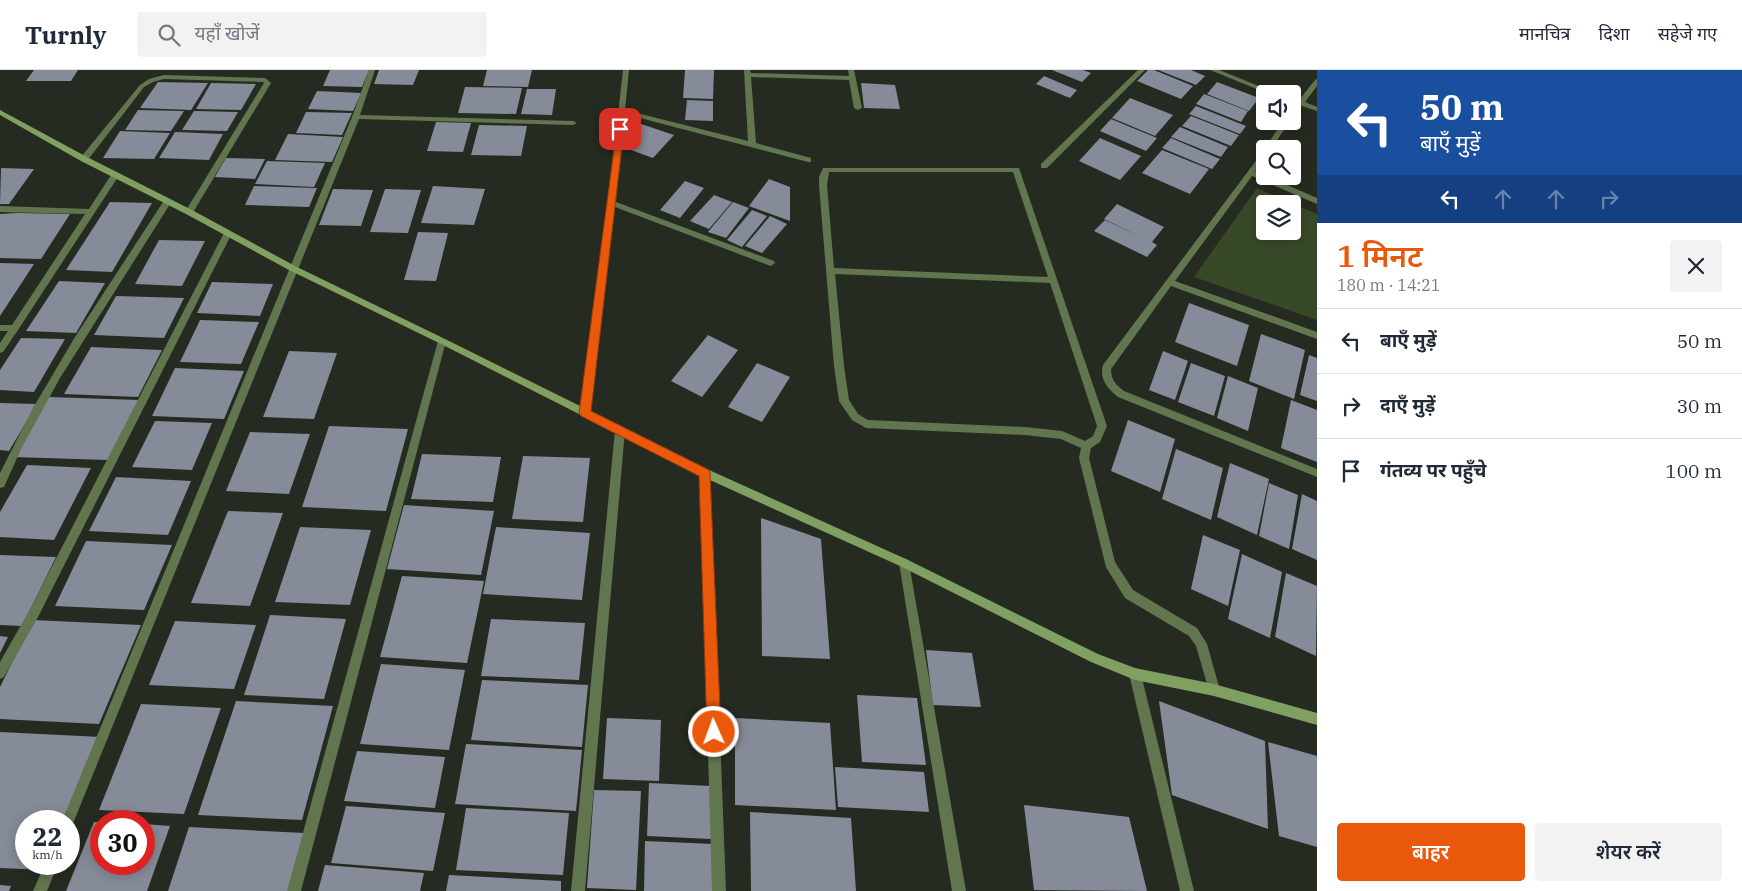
<!DOCTYPE html>
<html lang="hi">
<meta charset="utf-8">
<style>
body{margin:0;font-family:"IBM Plex Serif","Noto Sans Devanagari",serif;background:#f2f2f3;color:#1f2937;height:100vh;display:flex;flex-direction:column;font-size:19px;white-space:nowrap}
*{box-sizing:border-box;margin:0}
p{font-size:16px;color:#747a83}
.icon{flex:none;width:28px;height:28px;fill:none;stroke:currentColor;stroke-width:2;stroke-linecap:round;stroke-linejoin:round}
.map{position:relative;flex:1;overflow:hidden}
.details{display:flex;flex-direction:column;background:#fff;width:425px}
.details>*{flex:none}
.banner{background:#1a4fa0;color:#fff;overflow:hidden}
.buttons{position:absolute;left:1256px;top:15px;display:grid;gap:10px}
.buttons a{display:grid;place-items:center;width:45px;height:45px;border-radius:5px;background:#fff;box-shadow:0 2px 12px #0003;font-size:25px}
.speed{position:absolute;left:15px;top:740px;display:flex;gap:10px;font-size:25px;font-weight:700;text-align:center}
.speed>*{display:grid;place-content:center;width:65px;height:65px;border-radius:50%;background:#fff;box-shadow:0 2px 12px #0003;line-height:1}
.speed small{font-size:12px;font-weight:400}
.speed .limit{border:8px solid #d22;background:#fff;color:#111}
.pin{position:absolute;display:grid;place-items:center;width:42px;height:42px;color:#fff;margin:-21px;border-radius:10px;box-shadow:0 2px 8px #0006}
.me{position:absolute;width:55px;margin:-28px;rotate:358deg;stroke-linejoin:round;filter:drop-shadow(0 0 4px #0008)}
.turn{display:flex;align-items:center;gap:18px;height:105px;padding:0 20px;font-size:22px}
.turn .icon{width:65px;height:65px;stroke-width:2.5}
.turn b{display:block;font-size:35px;line-height:42px}
.lanes{display:flex;align-items:center;height:48px;padding:0 20px;background:#0003;justify-content:center;gap:25px;direction:ltr}
.lanes .off{opacity:.35}
.round{display:grid;place-items:center;flex:none;width:52px;height:52px;border-radius:5px;background:#f2f2f3}
.summary{display:flex;align-items:center;justify-content:space-between;height:85px;padding:0 20px}
h1{font-size:30px;font-weight:600;line-height:38px;color:#ea580c}
.primary-button{display:flex;gap:10px;margin-top:auto;padding:10px 20px}
.primary-button a{flex:1;height:58px;border-radius:5px;background:#ea580c;color:#fff;font-size:20px;font-weight:600;line-height:58px;text-align:center}
.primary-button a+a{background:#f2f2f3;color:#1f2937}
ul{padding:0;list-style:none}
li{display:flex;align-items:center;gap:15px;height:65px;padding:0 20px;border-top:1px solid #e0e1e3}
li div{flex:1}
li b{display:block;font-size:19px}
li em{font-style:normal}
header{display:flex;align-items:center;gap:30px;box-sizing:border-box;height:70px;padding:0 25px;background:#fff;border-bottom:1px solid #e0e1e3}
header strong{font-size:24px}
nav{display:flex;gap:28px;margin-inline-start:auto;font-size:18px}
.search{width:350px;height:45px;background:#f2f2f3;display:flex;align-items:center;gap:12px;box-sizing:border-box;padding:0 18px;border-radius:5px;color:#747a83;font-size:19px}
main{display:flex;flex:1;min-height:0}
.map>svg:first-child{display:block}
</style>
<header>
<strong>Turnly</strong>
<div class="search"><svg class="icon" aria-label="search" viewBox="0 0 24 24"><circle cx="10" cy="10" r="6"/><path d="M15 15l6 6"/></svg>यहाँ खोजें</div>
<nav><a>मानचित्र</a><a>दिशा</a><a>सहेजे गए</a></nav>
</header>
<main>
<div class="map">
<svg width="1317" height="821" viewBox="0 0 1317 821">
<rect width="100%" height="100%" fill="#262b21"/>
<!-- green -->
<path fill="#384928" fill-rule="evenodd" d="M1257,118L1317,144V250L1194,207ZM1265,134H1292V161H1265Z"/>
<!-- building -->
<path fill="#858b98" d="M34,0H78L71,11H26Z
M330,0H369L362,17L323,16Z
M379,0H419L413,15L374,14Z
M487,0H532L528,17L483,16Z
M685,0H714L713,29L683,28Z
M1052,0H1083L1091,3L1082,12Z
M1148,0H1154L1193,16L1181,29L1137,11Z
M1158,0H1191L1205,6L1196,15Z
M1044,6L1077,20L1070,28L1036,14Z
M158,12L208,13L191,40L140,38Z
M1217,12L1259,28L1249,41L1207,24Z
M211,13L256,14L241,40L196,39Z
M861,13L895,15L900,39L864,38Z
M465,17L522,18L516,44L458,43Z
M527,19H556L552,45L521,44Z
M317,21L361,23L353,41L308,39Z
M1204,24L1248,41L1241,52L1196,34Z
M1130,28L1173,45L1155,66L1112,48Z
M687,30L713,31V51L685,50Z
M1196,36L1246,56L1240,64L1189,44Z
M138,40L184,41L171,61L125,60Z
M194,41L238,42L227,61L182,60Z
M306,42L352,43L342,65L296,63Z
M1191,46L1239,65L1231,76L1182,56Z
M1111,49L1157,68L1146,81L1100,61Z
M436,52L471,53L463,82L427,81Z
M641,54L674,65L653,88L620,76Z
M479,55L527,56L521,86L471,85Z
M1180,57L1228,77L1221,87L1171,67Z
M120,61L170,63L154,89L103,88Z
M175,62L223,64L209,90L159,88Z
M288,64L343,67L332,92L275,90Z
M1100,68L1141,86L1120,110L1079,91Z
M1171,68L1220,89L1212,99L1162,78Z
M1162,80L1209,99L1190,124L1142,103Z
M226,88L265,89L255,109L215,107Z
M267,91L325,93L314,117L255,114Z
M1,98L34,99L9,134H0Z
M769,109L790,117V151L749,136Z
M685,111L704,118L680,148L660,140Z
M254,116L317,118L309,137L245,135Z
M433,116L485,119L474,155L421,153Z
M333,119L373,120L361,156L319,155Z
M385,119L421,120L408,163L370,162Z
M714,125L732,132L709,159L690,151Z
M110,132L152,133L112,202L66,200Z
M733,132L749,138L726,168L708,162Z
M1117,134L1164,157L1152,172L1157,175L1147,187L1094,161L1105,150L1141,167L1104,149Z
M752,140L767,146L742,177L727,170Z
M17,143L70,144L41,189L0,188V144Z
M770,146L787,154L762,183L745,176Z
M418,162L448,163L436,211L404,210Z
M159,170L205,171L182,216L135,214Z
M0,193L34,194L0,246Z
M59,211L105,213L76,263L26,261Z
M212,212L273,214L260,246L197,243Z
M116,226L184,228L164,268L94,265Z
M1189,233L1249,255L1237,296L1175,272Z
M200,250L259,252L241,294L180,292Z
M1261,264L1305,280L1294,329L1249,311Z
M708,265L738,280L702,327L671,311Z
M21,268L65,269L34,322L0,320V300Z
M91,277L162,280L138,327L64,324Z
M289,281L337,283L314,349L263,347Z
M1163,281L1188,291L1175,330L1149,320Z
M1309,285L1317,288V331L1300,325Z
M757,293L790,307L762,352L728,337Z
M1191,293L1225,306L1214,346L1178,332Z
M175,298L244,301L224,349L152,346Z
M1228,306L1258,318L1248,361L1217,348Z
M48,327L139,330L108,390L13,387Z
M1291,330L1317,340V392L1281,378Z
M0,333L37,334L9,381L0,380Z
M1128,350L1175,369L1160,422L1111,401Z
M155,351L212,353L192,400L132,397Z
M329,356L408,359L386,441L302,437Z
M250,362L310,364L289,424L226,421Z
M1176,379L1223,398L1211,450L1162,429Z
M422,384L501,387L493,432L411,429Z
M523,386L590,388L583,452L512,449Z
M1230,393L1269,409L1257,465L1217,447Z
M27,395L91,398L54,470L0,467V442Z
M116,407L191,411L168,465L89,461Z
M1269,413L1298,425L1289,479L1259,466Z
M1302,424L1317,431V490L1292,479Z
M404,435L494,441L481,505L387,499Z
M228,441L283,443L250,536L191,533Z
M761,448L821,469L830,589L762,586Z
M300,457L371,460L350,535L275,532Z
M496,457L590,463L582,530L483,524Z
M1203,465L1240,480L1228,536L1191,519Z
M86,471L172,475L144,540L55,536Z
M1242,484L1282,502L1270,568L1228,549Z
M0,485L56,487L22,556L0,555Z
M1286,503L1317,516L1316,586L1275,567Z
M402,506L484,511L467,593L380,587Z
M270,545L346,549L324,629L244,625Z
M491,549L585,553L579,610L481,606Z
M33,550L141,555L99,654L0,649V617Z
M175,551L256,555L234,619L149,615Z
M0,566L8,567L0,583Z
M926,580L972,583L981,637L933,635Z
M381,594L465,600L449,680L360,674Z
M482,610L588,615L582,677L471,670Z
M857,625L917,628L926,695L862,692Z
M236,631L333,636L302,750L198,745Z
M1159,631L1265,671L1268,759L1172,725Z
M141,634L221,638L184,744L99,740Z
M607,648L661,650L659,711L603,709Z
M735,648L830,653L836,740L735,735Z
M0,662L101,667L66,751H26V794H48L46,800L0,798Z
M1268,672L1317,686V777L1279,766Z
M466,674L582,680L576,741L455,734Z
M357,681L445,687L435,738L344,731Z
M835,697L924,702L929,742L838,737Z
M649,713L711,716V769L647,766Z
M594,720L641,721L636,820L587,818Z
M1024,735L1129,747L1147,821L1034,820Z
M346,736L445,743L433,801L331,793Z
M466,738L569,743L563,805L456,800Z
M750,742L851,748L856,821H751Z
M94,752H101V794H144V754L170,756L147,821H66Z
M189,757L304,763L288,821H168Z
M645,771L713,774V821H644Z
M325,795L424,803L420,821H318Z
M449,805L561,811V821H446Z
M0,815L11,816L9,821H0Z"/>
<g fill="none" stroke-linecap="round" stroke-linejoin="round">
<!-- street -->
<path fill="#61754e" fill-rule="evenodd" d="M369,0H375L360,45L573,51L577,53L573,55L359,49L74,751L73,756L69,757V751H62L352,47Z
M623,0H629L625,40L748,71L744,0H750L751,3L849,6L848,0H854L862,38L858,40L854,38L849,10L751,7L756,73L811,88V92H808L625,44L616,132L774,191L775,193L771,196L768,195L615,137L590,343L585,347L580,343L608,133Z
M1138,0H1145L1047,98H1041V94Z
M1210,0H1219L1279,24H1269Z
M164,5L265,8L271,13L192,144L189,145L185,142L264,13L263,12L164,9L153,12L144,17L87,91H81V87L140,15L149,9Z
M1317,9V16L1305,32L1317,37V41L1302,36L1292,46V39L1296,34L1292,33V28L1299,30L1315,10Z
M1283,51H1290L1271,79H1265V87L1255,101L1317,128V134L1252,106L1175,211L1317,262V269L1171,216L1111,299C1111,310 1116,315 1124,321L1317,399V407L1118,327C1108,319 1099,309 1103,295L1264,80Z
M823,98H1019L1107,356L1100,372L1091,378L1089,388L1115,492L1133,520L1197,558L1207,574L1220,620L1218,624L1214,626L1210,624L1196,576L1189,566L1125,528L1106,497L1079,388L1081,378L1061,369L1025,365L866,358L852,350L839,331L834,296L819,115V107ZM829,102H1013L1048,207L834,198L827,115ZM835,204L1050,213L1097,356L1093,366L1085,371L1062,361L1025,357L868,350L858,344L849,330L844,296Z
M113,102H116L120,104L18,260L3,282L0,283V273L8,261H0V255H12L85,144L0,142V136L89,139Z
M168,128L172,131L60,308L21,379L4,417L0,418V403L33,338L75,267L165,129Z
M228,160L232,163L37,549L4,607L0,609V592L29,541L224,163Z
M442,268L446,271L301,821H287L438,271Z
M620,356L623,357L625,360L585,821H571L615,360L617,357Z
M705,399L709,400L710,403L726,821H712L700,403L701,400Z
M904,488L908,490L909,493L966,821H952L899,493L900,490Z
M1135,598L1139,600L1141,604L1194,821H1180L1129,604L1131,600Z
M45,794H58L47,821H33Z"/>
<!-- secondary -->
<path fill="#80a061" fill-rule="evenodd" d="M0,40L87,87L192,140L295,196L445,269L709,400L908,490L1098,584L1135,598L1214,614L1317,643V655L1214,626L1135,610L1091,592L900,496L701,406L439,273L289,200L186,144L81,91L0,45Z"/>
</g>
<!-- route -->
<path fill="#ea580c" stroke="#983908" d="M617,57L624,59L591,341L709,400L710,403L721,662L719,667L714,669L709,667L707,662L699,406L581,346L579,343Z"/>
</svg>
<div class="buttons">
<a><svg class="icon" aria-label="sound" viewBox="0 0 24 24"><path d="M4 9h4l5-4v14l-5-4H4zM17 9q2 3 0 6"/></svg></a>
<a><svg class="icon" aria-label="search" viewBox="0 0 24 24"><circle cx="10" cy="10" r="6"/><path d="M15 15l6 6"/></svg></a>
<a><svg class="icon" aria-label="layers" viewBox="0 0 24 24"><path d="M12 4l9 5-9 5-9-5zM3 14l9 5 9-5"/></svg></a>
</div>
<div class="speed"><div>22<small>km/h</small></div><div class="limit">30</div></div>
<div class="pin" style="left:620px;top:59px;background:#d93025"><svg class="icon" aria-label="arrive" viewBox="0 0 24 24"><path d="M6 21V4h12l-3 4 3 4H6"/></svg></div>
<svg class="me" style="left:714px;top:662px" viewBox="-20 -20 40 40"><circle r="17" fill="#ea580c" stroke="#fff" stroke-width="3"/><path d="M0-11L8 9 0 5-8 9z" fill="#fff"/></svg>
</div>
<section class="details">
<div class="banner">
<div class="turn"><svg class="icon" aria-label="left" viewBox="0 0 24 24"><path d="M17 20v-9H6M10 6l-5 5 5 5"/></svg><div><b>50 m</b>बाएँ मुड़ें</div></div>
<div class="lanes"><svg class="icon" aria-label="left" viewBox="0 0 24 24"><path d="M17 20v-9H6M10 6l-5 5 5 5"/></svg><svg class="icon off" aria-label="ahead" viewBox="0 0 24 24"><path d="M12 20V5M6 11l6-6 6 6"/></svg><svg class="icon off" aria-label="ahead" viewBox="0 0 24 24"><path d="M12 20V5M6 11l6-6 6 6"/></svg><svg class="icon off" aria-label="right" viewBox="0 0 24 24"><path d="M7 20v-9h11M14 6l5 5-5 5"/></svg></div>
</div>
<div class="summary"><div><h1>1 मिनट</h1><p>180 m · 14:21</p></div><a class="round"><svg class="icon" aria-label="close" viewBox="0 0 24 24"><path d="M6 6l12 12M18 6L6 18"/></svg></a></div>
<ul>
<li><svg class="icon" aria-label="left" viewBox="0 0 24 24"><path d="M17 20v-9H6M10 6l-5 5 5 5"/></svg><div><b>बाएँ मुड़ें</b></div><em>50 m</em></li>
<li><svg class="icon" aria-label="right" viewBox="0 0 24 24"><path d="M7 20v-9h11M14 6l5 5-5 5"/></svg><div><b>दाएँ मुड़ें</b></div><em>30 m</em></li>
<li><svg class="icon" aria-label="arrive" viewBox="0 0 24 24"><path d="M6 21V4h12l-3 4 3 4H6"/></svg><div><b>गंतव्य पर पहुँचे</b></div><em>100 m</em></li>
</ul>
<div class="primary-button"><a>बाहर</a><a>शेयर करें</a></div>
</section>
</main>
